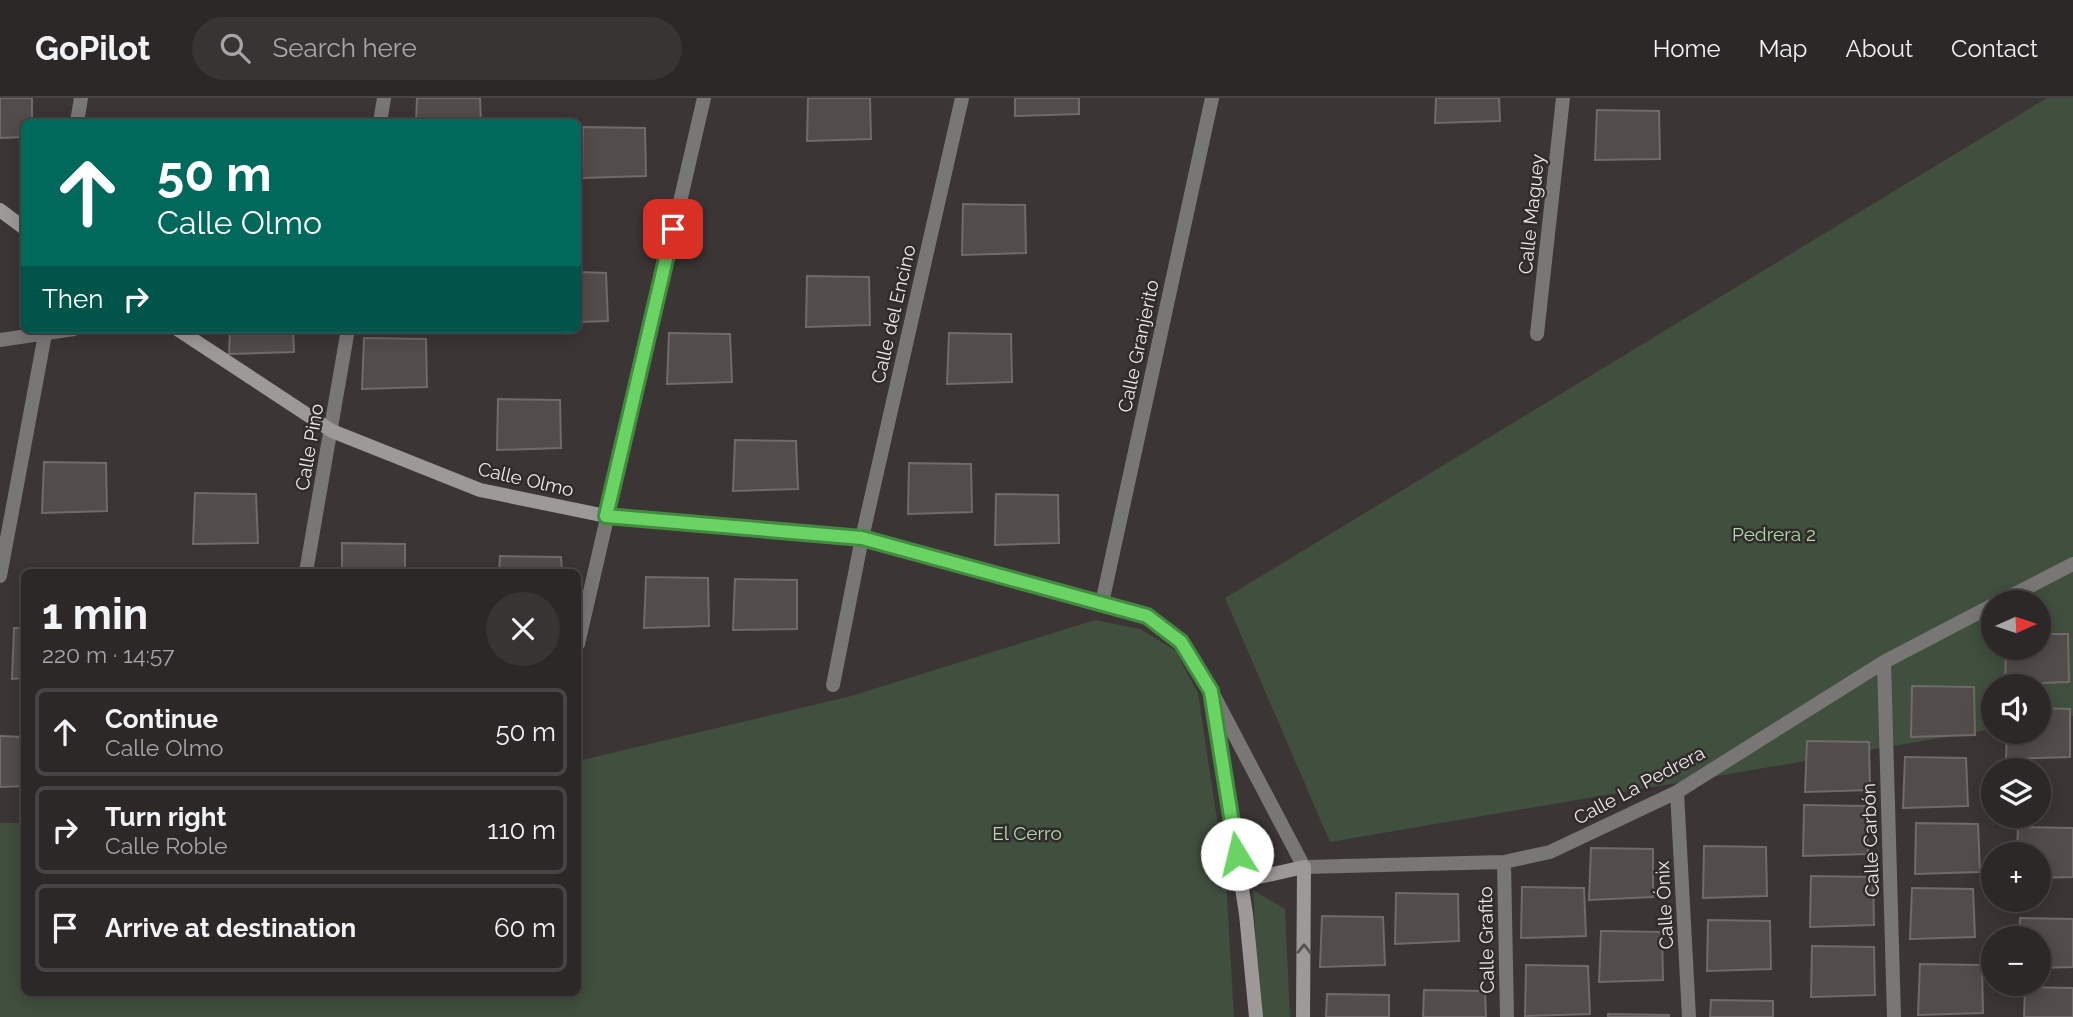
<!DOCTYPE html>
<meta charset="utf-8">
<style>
body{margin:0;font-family:Raleway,sans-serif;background:#383434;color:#f1f3f6;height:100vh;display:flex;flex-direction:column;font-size:26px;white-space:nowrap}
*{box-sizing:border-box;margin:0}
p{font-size:23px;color:#a6a6a8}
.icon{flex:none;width:38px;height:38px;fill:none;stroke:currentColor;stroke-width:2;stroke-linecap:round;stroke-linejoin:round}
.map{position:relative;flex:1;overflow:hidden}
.drawer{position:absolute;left:21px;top:471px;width:560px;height:427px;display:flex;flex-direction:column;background:#2c2828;border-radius:10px;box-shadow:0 4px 18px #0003,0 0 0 2px #484445}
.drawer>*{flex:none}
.banner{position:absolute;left:21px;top:21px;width:560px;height:214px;border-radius:10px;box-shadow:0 4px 18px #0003,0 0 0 2px #484445;background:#00695c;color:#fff;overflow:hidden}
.needle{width:46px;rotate:87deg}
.fabs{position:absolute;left:1981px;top:492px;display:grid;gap:14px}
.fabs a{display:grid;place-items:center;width:70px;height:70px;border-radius:50%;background:#2c2828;box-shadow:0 4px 18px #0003,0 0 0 2px #484445;font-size:35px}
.pin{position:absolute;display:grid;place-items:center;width:60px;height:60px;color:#fff;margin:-30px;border-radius:14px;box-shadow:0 4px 10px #0006}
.me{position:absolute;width:77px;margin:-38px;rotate:351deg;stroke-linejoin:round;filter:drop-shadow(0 0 5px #0008)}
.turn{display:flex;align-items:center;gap:24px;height:147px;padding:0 21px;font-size:32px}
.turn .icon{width:91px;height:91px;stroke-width:2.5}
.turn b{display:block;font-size:49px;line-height:60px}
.then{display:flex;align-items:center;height:66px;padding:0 21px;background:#0003;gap:14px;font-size:26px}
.round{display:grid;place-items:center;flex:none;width:74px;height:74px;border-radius:37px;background:#383434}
.headline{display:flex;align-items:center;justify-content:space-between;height:119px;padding:0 21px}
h1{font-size:42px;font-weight:700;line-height:52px}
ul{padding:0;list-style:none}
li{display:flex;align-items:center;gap:21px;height:88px;margin:0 14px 10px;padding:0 7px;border:4px solid #484445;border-radius:10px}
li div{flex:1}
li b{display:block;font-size:26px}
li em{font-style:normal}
header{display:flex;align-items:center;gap:42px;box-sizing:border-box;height:98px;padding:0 35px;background:#2c2828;border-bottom:2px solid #484445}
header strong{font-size:33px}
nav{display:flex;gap:38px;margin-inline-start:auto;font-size:24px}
.search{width:490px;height:63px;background:#383434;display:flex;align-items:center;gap:18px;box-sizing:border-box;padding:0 24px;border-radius:38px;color:#a6a6a8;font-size:26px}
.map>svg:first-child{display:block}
</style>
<header>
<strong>GoPilot</strong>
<div class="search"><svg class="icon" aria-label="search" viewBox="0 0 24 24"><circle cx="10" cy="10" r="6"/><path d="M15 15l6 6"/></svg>Search here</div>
<nav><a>Home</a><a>Map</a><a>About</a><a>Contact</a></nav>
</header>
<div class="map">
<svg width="2073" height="919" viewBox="0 0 2073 919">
<rect width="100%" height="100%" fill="#3b3535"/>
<!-- green -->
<path fill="#404f3e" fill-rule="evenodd" d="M2047,0H2073V618L2039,624V588H1993V631L1330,744L1225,500ZM1993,504H2039V550H1993Z
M1095,522L1140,531L1175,552L1198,595L1226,781L1234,919H0V725H24V894H578V663L851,598Z
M1253,792L1285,811L1290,919H1260Z"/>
<!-- building -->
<path fill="#524c4b" stroke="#716a6a" stroke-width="2" d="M0,0H32V24H24V39L0,40Z
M417,0H480L481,24H416Z
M808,0H870L871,41L807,43Z
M1015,0H1079V16L1015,18Z
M1436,0H1499L1500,23L1435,25Z
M1597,12L1659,13L1660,61L1595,62Z
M583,29L645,30L646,78L582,80Z
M963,106L1025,107L1026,155L962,157Z
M578,174L606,175L608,223L578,224Z
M807,178L869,179L870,227L806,229Z
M230,231H293L294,254L229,256Z
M669,235L730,236L732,284L667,286Z
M949,235L1011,236L1012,284L947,286Z
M364,240L426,241L427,289L362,291Z
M498,301L560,302L561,350L497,352Z
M735,342L796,343L798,391L733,393Z
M44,364L106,365L107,413L42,415Z
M909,365L971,366L972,414L908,416Z
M195,395L256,396L258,445L193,446Z
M996,396L1058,397L1059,445L995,447Z
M342,445L405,446V474H342Z
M500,458L561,459L562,474H499Z
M646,479L708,480L709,528L644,530Z
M735,481L797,482V531L733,532Z
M14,530H24V580L12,581Z
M2039,536H2068L2069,584L2005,586L2006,550H2039Z
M1912,588L1974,589L1975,637L1911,639Z
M2039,610L2070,611V659L2006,661L2007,634H2039Z
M0,638L24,639V688L0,689Z
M1807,643L1869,644L1870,692L1805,694Z
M1905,659L1966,660L1968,708L1903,710Z
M1804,707L1866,708L1868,756L1803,758Z
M1916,725L1978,726L1980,774L1915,776Z
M2018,729L2073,730V779L2039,780V756H2017Z
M1704,748L1766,749L1767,798L1703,800Z
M1591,750L1653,751V799L1589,802Z
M1811,778L1873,779L1874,827L1810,829Z
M1522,789L1584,790L1586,838L1521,840Z
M1912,790L1973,791L1975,839L1910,841Z
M1396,795L1458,796L1459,843L1395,846Z
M1322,818L1383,819L1385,867L1320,869Z
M2020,820L2073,821V869L2039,870V840H2019Z
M1708,822L1770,823L1771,871L1707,873Z
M1601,833L1662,834L1663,882L1599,884Z
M1812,848L1874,849L1875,897L1811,899Z
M1920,866L1982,867L1983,915L1918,917Z
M1526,867L1588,868L1590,916L1525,918Z
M2025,889L2073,890V919H2024Z
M1424,892L1485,893L1486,919H1423Z
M1327,896L1389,897V919H1326Z
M1711,902L1773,903V919H1710Z
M1608,916L1669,917V919H1608Z"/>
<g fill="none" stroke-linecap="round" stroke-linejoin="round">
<!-- minor -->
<path stroke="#797676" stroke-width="14" d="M77,24L81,0
M380,24L384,0
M1537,236L1563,0
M0,242L74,231
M306,474L348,231
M0,478L46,231
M1999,504L2073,466
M1102,505L1212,0
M578,546L704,0
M1884,564L1894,919
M833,587L862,440L962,0
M1213,596L1304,769L1504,764L1550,754L1677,694L1884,564L1993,507
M1677,694L1689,919
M1504,764L1507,919"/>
<!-- secondary -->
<path stroke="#9e9999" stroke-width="14" d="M0,112L24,130
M177,231L332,333L480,392L606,418L862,440L1147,518L1181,544L1211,593L1246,816L1256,919
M1241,783L1304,769L1303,919"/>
</g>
<!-- one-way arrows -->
<defs><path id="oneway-chevron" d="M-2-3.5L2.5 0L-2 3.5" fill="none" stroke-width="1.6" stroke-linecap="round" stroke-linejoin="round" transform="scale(1.75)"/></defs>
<use stroke="#575252" href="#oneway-chevron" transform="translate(1304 851) rotate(-90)"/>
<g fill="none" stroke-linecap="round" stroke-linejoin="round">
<defs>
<path id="route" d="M673,131L606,418L862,440L1147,518L1181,544L1211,593L1237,756"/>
</defs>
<!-- route casing -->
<use href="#route" stroke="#448a41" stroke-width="18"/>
<!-- route -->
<use href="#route" stroke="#69d464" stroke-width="12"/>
</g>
<g text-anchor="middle" stroke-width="5" stroke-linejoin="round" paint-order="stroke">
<!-- street labels -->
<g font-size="19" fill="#ede9e9" stroke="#312b2b">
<text transform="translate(1531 116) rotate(-84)" y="7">Calle Maguey</text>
<text transform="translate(893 216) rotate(-77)" y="7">Calle del Encino</text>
<text transform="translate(1138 248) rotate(-78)" y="7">Calle Granjerito</text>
<text transform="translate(309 349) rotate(-80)" y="7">Calle Pino</text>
<text transform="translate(526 381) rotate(13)" y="7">Calle Olmo</text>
<text transform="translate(1639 687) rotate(-28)" y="7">Calle La Pedrera</text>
<text transform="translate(1870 742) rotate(-92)" y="7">Calle Carbón</text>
<text transform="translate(1664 807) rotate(-93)" y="7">Calle Ónix</text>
<text transform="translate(1486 842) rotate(-91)" y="7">Calle Grafito</text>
</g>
<!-- park labels -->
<g font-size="19" fill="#aeddaa" stroke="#312b2b">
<text x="1774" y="443">Pedrera 2</text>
<text x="1027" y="742">El Cerro</text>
</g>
</g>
</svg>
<div class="fabs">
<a><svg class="needle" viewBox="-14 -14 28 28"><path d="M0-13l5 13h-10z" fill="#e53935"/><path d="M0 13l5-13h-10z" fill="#a6a6a8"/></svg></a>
<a><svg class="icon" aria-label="sound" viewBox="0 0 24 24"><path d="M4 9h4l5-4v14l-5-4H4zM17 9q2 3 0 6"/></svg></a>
<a><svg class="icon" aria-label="layers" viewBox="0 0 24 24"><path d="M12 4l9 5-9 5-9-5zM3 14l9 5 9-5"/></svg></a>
<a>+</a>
<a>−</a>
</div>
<div class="pin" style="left:673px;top:131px;background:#d93025"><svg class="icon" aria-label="arrive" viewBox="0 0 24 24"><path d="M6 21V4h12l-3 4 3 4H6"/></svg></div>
<svg class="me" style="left:1237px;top:756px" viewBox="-20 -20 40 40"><circle r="19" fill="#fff"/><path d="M0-13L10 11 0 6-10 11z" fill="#69d464"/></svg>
<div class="banner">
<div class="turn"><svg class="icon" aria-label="ahead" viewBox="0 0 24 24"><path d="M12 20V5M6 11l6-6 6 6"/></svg><div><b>50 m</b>Calle Olmo</div></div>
<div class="then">Then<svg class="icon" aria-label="right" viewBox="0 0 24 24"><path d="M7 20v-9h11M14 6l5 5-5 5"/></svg></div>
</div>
<section class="drawer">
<div class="headline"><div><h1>1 min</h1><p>220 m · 14:57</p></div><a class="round"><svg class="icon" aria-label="close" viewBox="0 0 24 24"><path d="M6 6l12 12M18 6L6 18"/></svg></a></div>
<ul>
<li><svg class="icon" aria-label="ahead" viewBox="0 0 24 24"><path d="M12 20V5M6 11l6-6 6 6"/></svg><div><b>Continue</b><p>Calle Olmo</p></div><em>50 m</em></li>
<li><svg class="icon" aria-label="right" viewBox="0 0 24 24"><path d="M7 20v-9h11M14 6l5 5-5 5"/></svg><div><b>Turn right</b><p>Calle Roble</p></div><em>110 m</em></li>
<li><svg class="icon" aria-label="arrive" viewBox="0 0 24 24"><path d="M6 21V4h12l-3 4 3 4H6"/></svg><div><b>Arrive at destination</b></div><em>60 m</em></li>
</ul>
</section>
</div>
